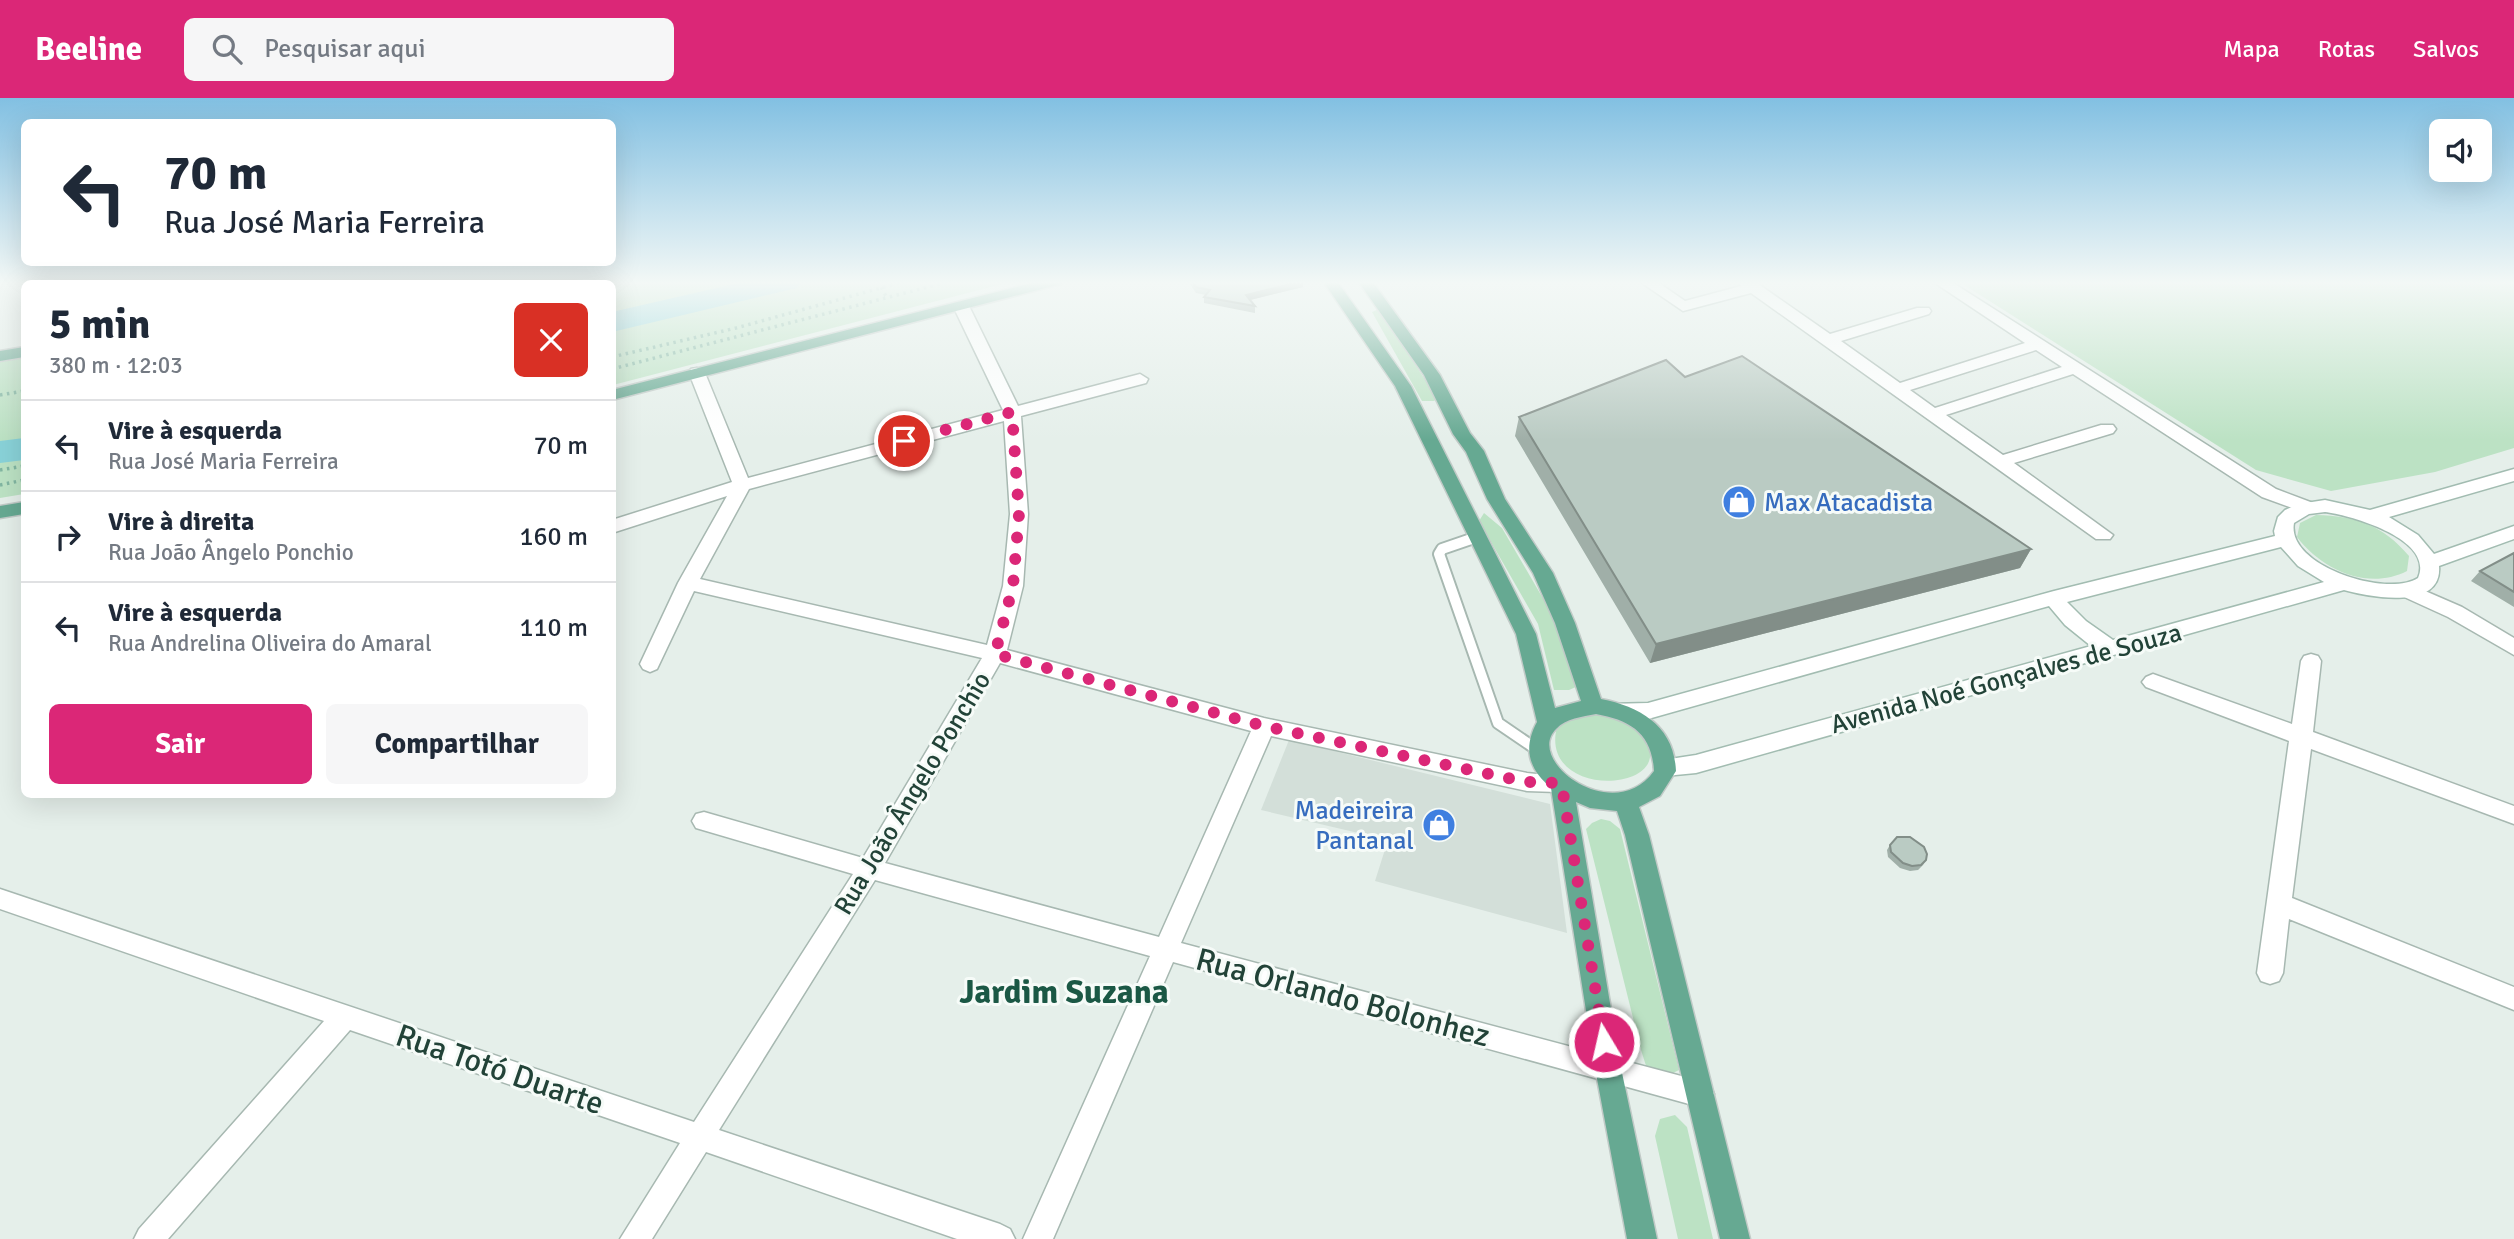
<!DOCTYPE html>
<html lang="pt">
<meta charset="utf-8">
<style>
body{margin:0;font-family:Signika,sans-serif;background:#f6f6f7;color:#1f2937;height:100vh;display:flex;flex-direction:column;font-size:26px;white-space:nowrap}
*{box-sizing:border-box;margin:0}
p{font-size:23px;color:#747a83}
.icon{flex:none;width:38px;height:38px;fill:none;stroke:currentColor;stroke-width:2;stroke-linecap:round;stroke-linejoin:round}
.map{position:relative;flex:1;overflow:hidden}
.sheet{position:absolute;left:21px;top:182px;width:595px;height:518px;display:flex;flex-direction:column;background:#fff;border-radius:10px;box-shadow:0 7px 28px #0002}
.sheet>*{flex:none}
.top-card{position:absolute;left:21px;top:21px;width:595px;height:147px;border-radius:10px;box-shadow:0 7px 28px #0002;background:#fff;color:#1f2937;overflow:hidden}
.buttons{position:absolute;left:2429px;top:21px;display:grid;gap:14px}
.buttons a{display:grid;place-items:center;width:63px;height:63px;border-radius:10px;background:#fff;box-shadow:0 7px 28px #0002;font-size:35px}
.pin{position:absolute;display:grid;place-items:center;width:60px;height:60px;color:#fff;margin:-30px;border:4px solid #fff;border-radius:50%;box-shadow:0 2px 7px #0007}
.me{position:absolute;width:77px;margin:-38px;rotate:351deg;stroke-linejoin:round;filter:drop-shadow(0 0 5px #0008)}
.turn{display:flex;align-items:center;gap:24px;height:147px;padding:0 28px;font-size:32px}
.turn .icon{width:91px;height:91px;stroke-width:2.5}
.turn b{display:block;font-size:49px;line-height:60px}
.round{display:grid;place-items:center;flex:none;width:74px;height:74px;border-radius:10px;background:#f6f6f7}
.overview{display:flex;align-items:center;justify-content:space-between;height:119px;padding:0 28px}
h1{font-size:42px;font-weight:700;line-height:52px}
.button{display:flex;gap:14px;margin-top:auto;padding:14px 28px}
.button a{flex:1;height:80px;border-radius:10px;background:#db2777;color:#fff;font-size:28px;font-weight:700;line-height:80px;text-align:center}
.button a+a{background:#f6f6f7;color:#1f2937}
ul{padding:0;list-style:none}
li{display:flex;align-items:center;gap:21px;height:91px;padding:0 28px;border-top:2px solid #e0e1e3}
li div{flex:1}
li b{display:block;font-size:26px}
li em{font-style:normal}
header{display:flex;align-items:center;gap:42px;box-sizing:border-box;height:98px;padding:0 35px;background:#db2777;color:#fff}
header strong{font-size:33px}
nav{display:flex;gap:38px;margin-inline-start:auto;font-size:24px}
.search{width:490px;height:63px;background:#f6f6f7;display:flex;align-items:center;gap:18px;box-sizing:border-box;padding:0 24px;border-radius:10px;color:#747a83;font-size:26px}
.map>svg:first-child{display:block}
</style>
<header>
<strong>Beeline</strong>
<div class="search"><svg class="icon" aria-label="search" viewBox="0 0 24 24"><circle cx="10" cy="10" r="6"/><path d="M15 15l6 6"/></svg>Pesquisar aqui</div>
<nav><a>Mapa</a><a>Rotas</a><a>Salvos</a></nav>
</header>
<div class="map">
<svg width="2514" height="1141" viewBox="0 0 2514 1141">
<rect width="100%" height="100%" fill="#e5efea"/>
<!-- built -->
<path fill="#d3dfd9" d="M1289,642L1550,706L1567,835L1375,783L1388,742L1261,712Z"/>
<!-- green -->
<path fill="#bce2c4" d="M457,183H1014L613,287L612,186L441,185Z
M1958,183H2514V350L2435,374L2331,393L2256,372Z
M1379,211L1437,300L1434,303H1422L1372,214Z
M24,260V396L0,400V264Z
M1484,415L1502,430L1559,528L1578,588L1569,592H1554L1538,526L1479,423Z
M2316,417C2356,418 2383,427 2409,458L2407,473C2368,493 2322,472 2297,439L2300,425Z
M1606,613C1616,618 1632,623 1640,630C1643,633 1645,640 1647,644C1672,694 1544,701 1556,633L1570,618Z
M1601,721L1610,723L1620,731L1679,972L1663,980L1648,974L1641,952L1586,731L1592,725Z
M1675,1017L1687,1029L1713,1141H1678L1655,1038L1660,1021Z"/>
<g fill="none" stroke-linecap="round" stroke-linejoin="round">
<!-- river -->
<path fill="#89d2d8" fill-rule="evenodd" d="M747,183H802L797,190L612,234V214Z
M24,340V362L0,365V343Z"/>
<defs>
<path id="lane" d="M1477,439L1442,451L1439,456L1498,625L1539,653"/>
<path id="street" d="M193,183H207L208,186H192Z
M1639,183H1656L1685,203L1741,188L1738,183H1754L1830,236L1917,210H1929L1931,213L1929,216L1841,243L1900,285L2025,245L1932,183H1950L2276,391L2313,405L2315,409L2306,415L2262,399L2073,276L1946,317L2003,357L2101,327H2113L2116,331L2113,335L2014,365L2113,437L2110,441H2096L1751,195L1683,213ZM2036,252L2062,269L1935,310L1910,292Z
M961,203L969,208L1018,308L1140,276L1148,281L1146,285L1021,318L1028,416L1023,488L1007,552L1264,620L1527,675L1565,679L1568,685L1565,691L1557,694L1527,693L1271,638L1181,845L1700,983L1710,987L1714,996L1710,1005L1700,1009L1173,864L1053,1141H1023L1150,858L875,782L719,1032L1000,1126L1010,1131L1015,1141H957L706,1054L652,1141H620L680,1045L350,932L168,1141H134L139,1131L324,923L0,811V791L694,1024L853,776L696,730L692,723L696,716L704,714L863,760L982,560L694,493L657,571L650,574L643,571L640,566L678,485L727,398L612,435V422L732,384L689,275L691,271L697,270L705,275L748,380L1003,312L953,208ZM1004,323L1010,416L1003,488L987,547L700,481L749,391ZM1000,565L1251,633L1159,839L885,765Z
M2409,486L2462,509L2514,540V557L2448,519L2402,498L2399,493L2402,488Z
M2311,556L2318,558L2321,563L2313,634L2514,708V726L2311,651L2292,800L2514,889V912L2289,821L2283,875L2279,883L2270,886L2261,883L2257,875L2289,643L2146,589L2142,584L2146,579L2153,576L2292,626L2301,563L2304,558Z"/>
<path id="secondary" d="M2514,371V383L2389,419L2418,437L2434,456L2514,428V441L2439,468C2443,513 2369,499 2344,492L1696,675L1665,678L1657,675L1654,669L1657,663L1696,657L2091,548L2065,527L2049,508L1648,621L1608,618L1605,612L1608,606L1648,605L2054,493L2275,438L2274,433L2278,419L2285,412L2299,406L2325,402L2370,412ZM2325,414C2350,417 2435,441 2418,480C2387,500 2286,468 2294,425L2309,416ZM2281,449L2298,468L2324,484L2113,542L2086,523L2067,504Z"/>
<path id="primary" d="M401,183H430L428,186H399Z
M1040,183H1064L1061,186L612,302V292Z
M1323,183H1337L1411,288L1536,536L1555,610L1581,603L1555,525L1533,475L1487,401L1466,354L1453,336L1424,277L1358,183H1372L1440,277L1470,335L1484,353L1505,401L1553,475L1575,525L1601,601C1642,609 1674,629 1676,673L1660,698L1639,709L1649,737L1750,1141H1720L1625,737L1617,713L1590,710L1576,704L1621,970L1657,1141H1627L1595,970L1551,690C1528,670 1523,650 1537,624L1516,536L1395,288ZM1596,616C1630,622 1652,635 1654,673C1614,729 1524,663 1556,631C1566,620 1582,619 1596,616Z
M24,249V259L0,263V253Z
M24,404V416L0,420V408Z"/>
</defs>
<!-- lane casing -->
<use href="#lane" stroke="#a7b8b1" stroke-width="14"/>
<!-- street casing -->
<use href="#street" stroke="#a7b8b1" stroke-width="3"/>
<!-- secondary casing -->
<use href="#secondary" stroke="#a2bcb1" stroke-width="3"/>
<!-- primary casing -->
<use href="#primary" stroke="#c1cac7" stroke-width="3"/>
<!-- path -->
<path stroke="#82b6a2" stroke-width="3.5" stroke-dasharray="2.5 4.5" stroke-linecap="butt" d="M878,183L887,200
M507,186L523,183
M585,186L600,183
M612,259L736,230L906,183
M612,271L951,183
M0,297L24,293
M0,372L24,368
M0,387L24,382"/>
<!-- lane -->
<use href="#lane" stroke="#fff" stroke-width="10"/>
<!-- street -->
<use href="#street" fill="#fff" fill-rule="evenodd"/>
<!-- secondary -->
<use href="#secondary" fill="#fff" fill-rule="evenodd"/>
<!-- primary -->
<use href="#primary" fill="#66a992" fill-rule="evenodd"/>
</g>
<!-- wall -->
<path fill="#a0afa8" d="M1190,183H1303V189L1250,202L1255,208V215L1204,205V199L1206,197L1196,195L1190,186Z
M1685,279L2031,451L2020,470L1650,565L1515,338L1519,319Z
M2514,455V509L2471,483L2480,473Z
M1890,747L1926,762L1923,767L1918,772L1910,773L1900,770L1888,759L1887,752Z"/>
<!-- shaded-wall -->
<path fill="#828e88" d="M1303,183V189L1246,203V197Z
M2031,451L2020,470L1650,565L1656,546Z"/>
<!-- building -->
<path fill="#bacbc3" stroke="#828e88" stroke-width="2" d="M1192,183H1303L1246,197L1255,208L1204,199L1210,192L1196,189Z
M1742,258L2031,451L1656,546L1519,319L1666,262L1685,279Z
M2514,455V494L2480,473Z
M1897,739H1910L1924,749L1927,756L1926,762L1921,767L1912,768L1903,765L1891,754L1890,747Z"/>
<!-- sky -->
<linearGradient id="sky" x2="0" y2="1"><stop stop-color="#82c0e2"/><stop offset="0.54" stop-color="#f3f8f6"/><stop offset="1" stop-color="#f3f8f6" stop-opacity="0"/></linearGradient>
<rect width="2514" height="342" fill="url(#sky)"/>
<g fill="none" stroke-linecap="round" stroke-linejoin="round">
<!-- route -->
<path stroke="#db2777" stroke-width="12" stroke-dasharray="0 21.6" d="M904,343L1012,314L1019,416L1013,488L995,556L1264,628L1527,684L1557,685L1562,688L1604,944"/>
</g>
<!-- icons -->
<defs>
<symbol id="shop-disc" viewBox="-11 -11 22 22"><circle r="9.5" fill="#3f7fe0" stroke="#f6fbf8"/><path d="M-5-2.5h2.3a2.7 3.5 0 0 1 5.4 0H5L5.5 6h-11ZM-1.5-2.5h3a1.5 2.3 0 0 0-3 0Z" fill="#fff"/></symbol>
</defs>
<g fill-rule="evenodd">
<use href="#shop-disc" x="1720" y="385" width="38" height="38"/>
<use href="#shop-disc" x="1420" y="708" width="38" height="38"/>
</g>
<g text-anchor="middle" stroke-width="6" stroke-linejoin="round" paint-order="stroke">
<!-- shop labels -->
<g font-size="26" fill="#366cbe" stroke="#f6fbf8" text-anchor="start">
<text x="1764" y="413">Max Atacadista</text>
<text x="1414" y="721" text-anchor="end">Madeireira<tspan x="1414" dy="30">Pantanal</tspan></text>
</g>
<!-- street labels -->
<g font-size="26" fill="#224338" stroke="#f6fbf8">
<text transform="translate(2006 580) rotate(-15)" y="9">Avenida Noé Gonçalves de Souza</text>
<text transform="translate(912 695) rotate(-59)" y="9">Rua João Ângelo Ponchio</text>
</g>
<!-- near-street labels -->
<g font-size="32" fill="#224338" stroke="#f6fbf8">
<text transform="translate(1343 899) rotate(15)" y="11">Rua Orlando Bolonhez</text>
<text transform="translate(500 971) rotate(19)" y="11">Rua Totó Duarte</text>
</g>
<!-- near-neighbourhood labels -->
<g font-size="33" font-weight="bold" fill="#1b5845" stroke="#f6fbf8">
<text x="1064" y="905">Jardim Suzana</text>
</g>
</g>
</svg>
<div class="buttons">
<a><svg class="icon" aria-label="sound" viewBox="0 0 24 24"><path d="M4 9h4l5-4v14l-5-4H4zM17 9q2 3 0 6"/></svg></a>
</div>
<div class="pin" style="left:904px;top:343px;background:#d93025"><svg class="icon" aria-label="arrive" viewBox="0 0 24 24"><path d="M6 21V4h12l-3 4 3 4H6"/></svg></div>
<svg class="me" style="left:1604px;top:944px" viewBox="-20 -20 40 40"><circle r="17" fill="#db2777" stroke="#fff" stroke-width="3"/><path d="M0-11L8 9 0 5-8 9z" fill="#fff"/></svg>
<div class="top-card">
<div class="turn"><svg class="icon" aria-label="left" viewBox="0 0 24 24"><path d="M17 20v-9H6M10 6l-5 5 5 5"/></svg><div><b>70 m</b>Rua José Maria Ferreira</div></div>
</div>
<section class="sheet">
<div class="overview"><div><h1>5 min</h1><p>380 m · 12:03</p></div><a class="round" style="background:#d93025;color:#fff"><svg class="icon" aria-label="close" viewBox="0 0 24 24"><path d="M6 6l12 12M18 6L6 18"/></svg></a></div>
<ul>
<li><svg class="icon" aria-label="left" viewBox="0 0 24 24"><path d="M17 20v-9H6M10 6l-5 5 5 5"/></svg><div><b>Vire à esquerda</b><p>Rua José Maria Ferreira</p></div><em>70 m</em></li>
<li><svg class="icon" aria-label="right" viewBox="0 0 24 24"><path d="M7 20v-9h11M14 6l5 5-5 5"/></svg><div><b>Vire à direita</b><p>Rua João Ângelo Ponchio</p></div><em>160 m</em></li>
<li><svg class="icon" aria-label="left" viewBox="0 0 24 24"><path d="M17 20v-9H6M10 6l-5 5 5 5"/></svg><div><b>Vire à esquerda</b><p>Rua Andrelina Oliveira do Amaral</p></div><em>110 m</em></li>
</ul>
<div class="button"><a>Sair</a><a>Compartilhar</a></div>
</section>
</div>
